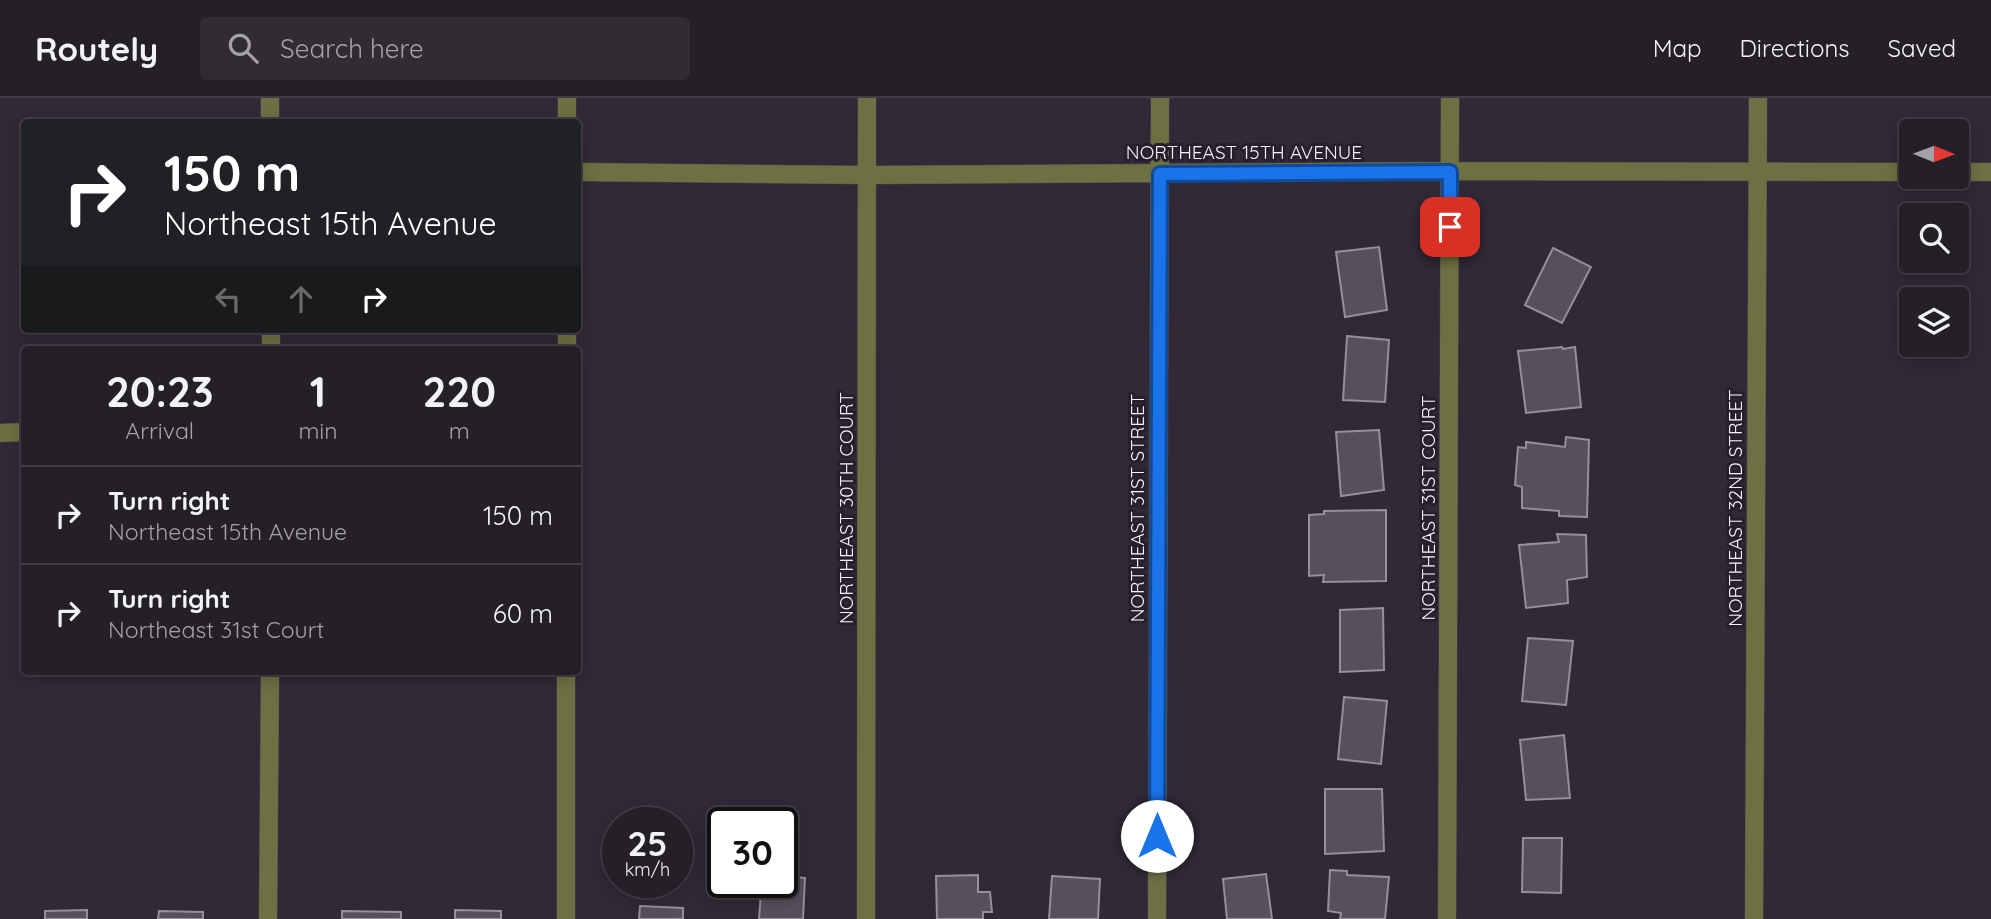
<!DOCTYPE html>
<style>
body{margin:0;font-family:Quicksand,sans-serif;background:#312c34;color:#f1f3f6;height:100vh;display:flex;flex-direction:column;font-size:26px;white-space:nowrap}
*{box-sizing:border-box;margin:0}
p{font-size:23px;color:#a3a2a8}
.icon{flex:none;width:38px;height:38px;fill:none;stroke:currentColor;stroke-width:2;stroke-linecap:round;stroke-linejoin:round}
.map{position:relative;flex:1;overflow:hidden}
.panel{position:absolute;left:21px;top:248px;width:560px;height:329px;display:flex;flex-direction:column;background:#251f28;border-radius:7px;box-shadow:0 4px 18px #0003,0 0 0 2px #423d45}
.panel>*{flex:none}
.banner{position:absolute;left:21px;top:21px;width:560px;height:214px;border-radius:7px;box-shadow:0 4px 18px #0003,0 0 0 2px #423d45;background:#202124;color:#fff;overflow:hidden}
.needle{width:46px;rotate:91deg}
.fabs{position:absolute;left:1899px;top:21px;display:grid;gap:14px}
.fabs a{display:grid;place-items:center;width:70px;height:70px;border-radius:7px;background:#251f28;box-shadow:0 4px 18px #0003,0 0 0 2px #423d45;font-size:35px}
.speed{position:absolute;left:602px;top:709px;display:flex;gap:14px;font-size:35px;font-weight:700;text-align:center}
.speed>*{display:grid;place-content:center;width:91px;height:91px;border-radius:50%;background:#251f28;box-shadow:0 4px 18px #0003,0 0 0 2px #423d45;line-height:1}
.speed small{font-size:18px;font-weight:400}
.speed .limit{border:4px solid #111;border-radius:10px;background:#fff;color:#111}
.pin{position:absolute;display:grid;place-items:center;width:60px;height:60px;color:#fff;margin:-30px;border-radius:14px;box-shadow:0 4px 10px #0006}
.me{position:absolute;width:77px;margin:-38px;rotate:0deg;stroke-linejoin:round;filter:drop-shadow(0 0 5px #0008)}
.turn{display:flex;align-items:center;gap:24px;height:147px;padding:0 28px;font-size:32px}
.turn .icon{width:91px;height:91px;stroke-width:2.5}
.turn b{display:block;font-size:49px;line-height:60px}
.lanes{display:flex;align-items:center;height:66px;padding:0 28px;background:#0003;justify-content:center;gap:35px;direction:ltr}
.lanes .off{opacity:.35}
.eta{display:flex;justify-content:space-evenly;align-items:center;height:119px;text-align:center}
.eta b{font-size:42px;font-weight:700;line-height:49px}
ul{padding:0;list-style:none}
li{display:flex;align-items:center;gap:21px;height:98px;padding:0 28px;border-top:2px solid #423d45}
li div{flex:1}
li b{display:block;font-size:26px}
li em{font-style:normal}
header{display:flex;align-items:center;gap:42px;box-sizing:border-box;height:98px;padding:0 35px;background:#251f28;border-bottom:2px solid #423d45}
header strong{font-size:33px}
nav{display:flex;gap:38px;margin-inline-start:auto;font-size:24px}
.search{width:490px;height:63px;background:#312c34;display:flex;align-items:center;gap:18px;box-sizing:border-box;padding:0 24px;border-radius:7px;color:#a3a2a8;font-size:26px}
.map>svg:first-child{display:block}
</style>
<header>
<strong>Routely</strong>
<div class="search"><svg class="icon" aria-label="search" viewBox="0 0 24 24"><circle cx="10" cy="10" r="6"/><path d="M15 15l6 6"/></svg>Search here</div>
<nav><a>Map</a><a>Directions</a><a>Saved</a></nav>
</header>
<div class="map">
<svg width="1991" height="821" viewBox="0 0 1991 821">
<rect width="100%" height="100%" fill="#312936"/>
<!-- building -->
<path fill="#584f5e" stroke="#978d9d" stroke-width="2" d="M1379,149L1387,212L1345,219L1336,154Z
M1553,150L1591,169L1562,225L1525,207Z
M1347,238L1389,242L1385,304L1343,302Z
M1562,249L1563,251L1575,249L1581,309L1526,315L1518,253Z
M1379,332L1384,392L1341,398L1336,334Z
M1566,339L1589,342L1587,419L1559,418V413L1522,410V389L1515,387L1518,349L1526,350V344L1565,349Z
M1386,412V483L1323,484L1324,477L1309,478V417L1324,416V413Z
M1557,436L1586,437L1587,479L1567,482L1568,505L1526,510L1519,447L1559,444Z
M1383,510L1384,572L1340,574V512Z
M1528,540L1573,543L1566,607L1522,603Z
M1344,599L1387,603L1381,666L1338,661Z
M1564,637L1570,700L1526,702L1520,642Z
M1325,691H1382L1384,753L1325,756Z
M1523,740H1562L1561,795L1522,794Z
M1330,772L1347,773V777L1389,779L1385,821H1340L1341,815L1328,813Z
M1266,776L1272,821H1227L1223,781Z
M978,777V794H990L992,814H983V821H937L936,778Z
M782,778L805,780L803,821H759L761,794L741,793V784H782Z
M1052,778L1100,781L1098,821H1049Z
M640,808L683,810V821H639Z
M87,812V821H45V813Z
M455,812L501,813V821H455Z
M159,813L203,814V821H158Z
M342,813L401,814V821H342Z"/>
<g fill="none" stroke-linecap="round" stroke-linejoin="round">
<defs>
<path id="minor" d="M270,0V24
M567,0V24
M578,74L867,77L1450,73L1911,74
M1956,74H1991
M271,231V252
M567,252V231
M0,335L24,334
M268,821L270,574
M566,821V574
M866,821L867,0
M1157,821L1160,0
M1447,821L1450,0
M1754,821L1758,0"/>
</defs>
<!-- minor casing -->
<use href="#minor" stroke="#4d4551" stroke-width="19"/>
<!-- minor -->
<use href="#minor" stroke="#6d7042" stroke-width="18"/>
</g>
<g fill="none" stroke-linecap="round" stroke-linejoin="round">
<defs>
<path id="route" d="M1157,738L1160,76L1450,74V129"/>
</defs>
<!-- route casing -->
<use href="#route" stroke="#114b97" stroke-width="18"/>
<!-- route -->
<use href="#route" stroke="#1a73e8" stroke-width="12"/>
</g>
<g text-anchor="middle" stroke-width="6" stroke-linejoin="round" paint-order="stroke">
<!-- street labels -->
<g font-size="19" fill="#f6f0f9" stroke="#271f2c">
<text x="1244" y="61">NORTHEAST 15TH AVENUE</text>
<text transform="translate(846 410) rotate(-90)" y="7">NORTHEAST 30TH COURT</text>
<text transform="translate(1137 410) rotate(-90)" y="7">NORTHEAST 31ST STREET</text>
<text transform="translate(1428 410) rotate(-90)" y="7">NORTHEAST 31ST COURT</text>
<text transform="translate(1735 410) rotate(-90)" y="7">NORTHEAST 32ND STREET</text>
</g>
</g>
</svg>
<div class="fabs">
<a><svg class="needle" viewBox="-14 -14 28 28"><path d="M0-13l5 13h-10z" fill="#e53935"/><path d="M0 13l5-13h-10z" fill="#a3a2a8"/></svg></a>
<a><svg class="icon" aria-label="search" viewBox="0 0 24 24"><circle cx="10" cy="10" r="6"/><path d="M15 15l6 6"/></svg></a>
<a><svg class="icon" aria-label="layers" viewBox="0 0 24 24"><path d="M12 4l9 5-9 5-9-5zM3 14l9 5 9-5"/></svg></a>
</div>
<div class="speed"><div>25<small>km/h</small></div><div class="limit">30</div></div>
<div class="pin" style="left:1450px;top:129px;background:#d93025"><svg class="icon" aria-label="arrive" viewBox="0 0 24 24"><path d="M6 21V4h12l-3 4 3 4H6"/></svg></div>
<svg class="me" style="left:1157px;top:738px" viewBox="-20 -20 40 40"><circle r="19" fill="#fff"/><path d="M0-13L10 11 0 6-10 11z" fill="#1a73e8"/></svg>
<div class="banner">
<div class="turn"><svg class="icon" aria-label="right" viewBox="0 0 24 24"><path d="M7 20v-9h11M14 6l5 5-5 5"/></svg><div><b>150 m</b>Northeast 15th Avenue</div></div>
<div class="lanes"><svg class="icon off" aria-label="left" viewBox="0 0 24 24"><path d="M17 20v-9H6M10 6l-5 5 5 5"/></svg><svg class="icon off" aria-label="ahead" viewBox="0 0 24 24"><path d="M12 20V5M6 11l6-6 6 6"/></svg><svg class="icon" aria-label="right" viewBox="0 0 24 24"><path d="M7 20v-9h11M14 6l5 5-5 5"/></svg></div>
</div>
<section class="panel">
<div class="eta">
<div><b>20:23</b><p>Arrival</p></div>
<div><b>1</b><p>min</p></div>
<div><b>220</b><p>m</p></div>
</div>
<ul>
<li><svg class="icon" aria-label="right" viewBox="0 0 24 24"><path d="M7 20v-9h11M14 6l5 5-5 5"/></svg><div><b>Turn right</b><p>Northeast 15th Avenue</p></div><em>150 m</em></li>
<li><svg class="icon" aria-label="right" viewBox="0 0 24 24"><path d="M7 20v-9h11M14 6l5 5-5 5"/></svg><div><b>Turn right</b><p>Northeast 31st Court</p></div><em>60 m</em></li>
</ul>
</section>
</div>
